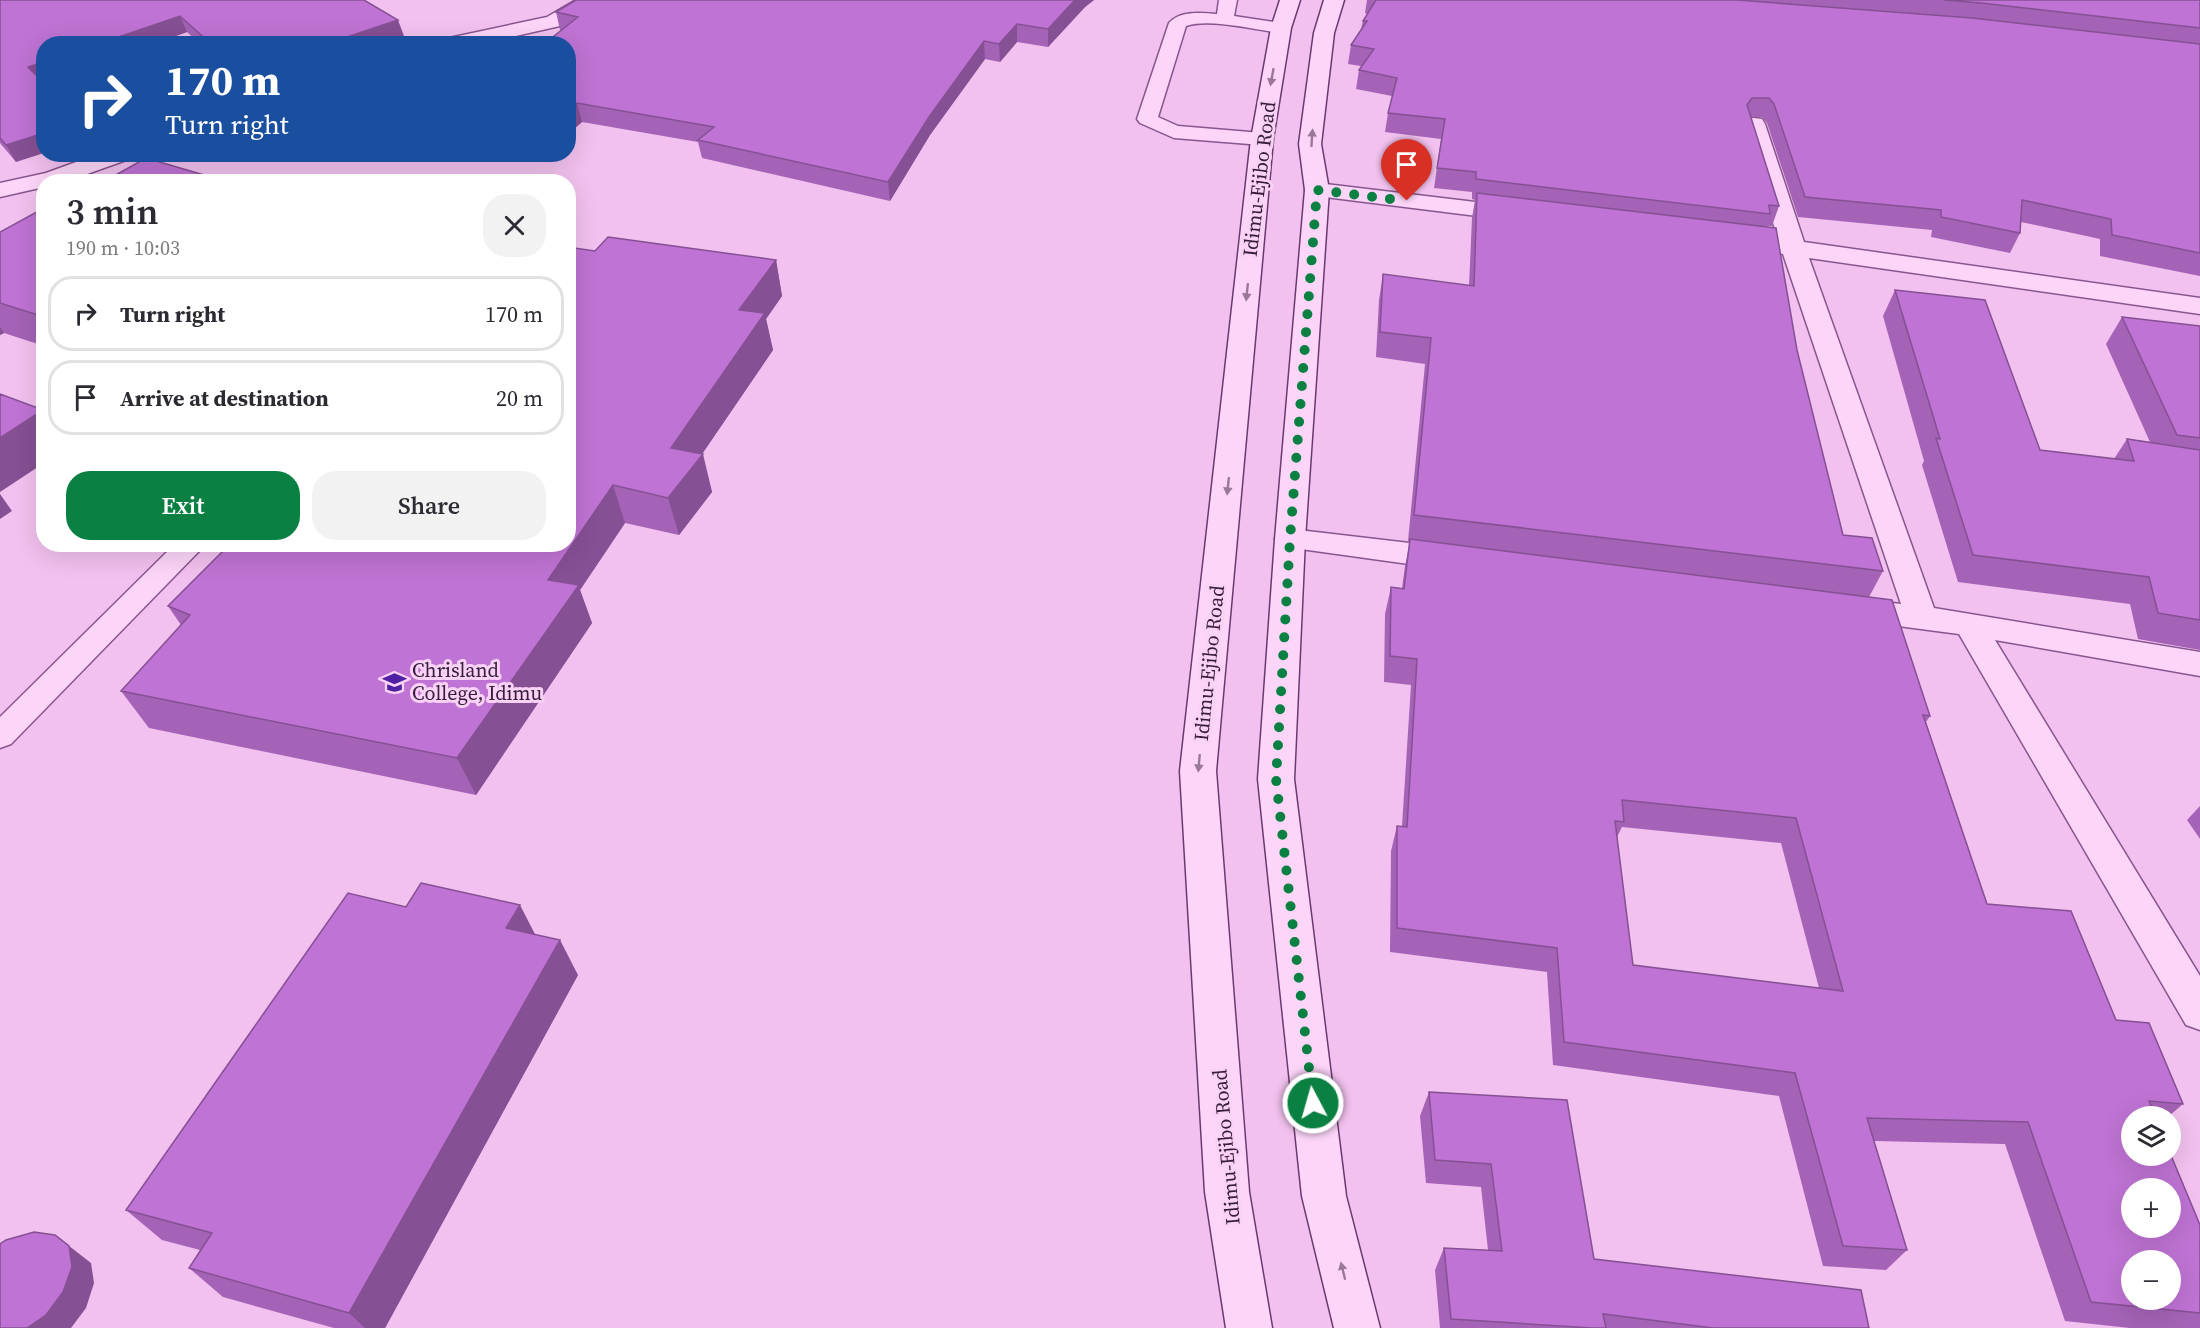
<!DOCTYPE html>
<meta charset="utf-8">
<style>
body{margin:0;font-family:"Source Serif 4",serif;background:#f2f2f3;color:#2b2b33;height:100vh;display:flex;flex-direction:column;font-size:22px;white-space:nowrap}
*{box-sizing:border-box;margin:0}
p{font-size:20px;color:#7c7c81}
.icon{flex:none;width:33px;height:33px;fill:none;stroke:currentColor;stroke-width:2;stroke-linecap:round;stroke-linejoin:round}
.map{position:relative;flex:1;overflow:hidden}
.details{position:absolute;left:36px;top:174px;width:540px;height:378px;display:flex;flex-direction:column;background:#fff;border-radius:24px;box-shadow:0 6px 24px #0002}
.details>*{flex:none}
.banner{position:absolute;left:36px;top:36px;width:540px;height:126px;border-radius:24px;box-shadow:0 6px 24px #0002;background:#1a4fa0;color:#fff;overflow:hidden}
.buttons{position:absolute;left:2121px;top:1106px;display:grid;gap:12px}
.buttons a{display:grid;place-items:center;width:60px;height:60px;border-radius:50%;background:#fff;box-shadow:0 6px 24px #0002;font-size:30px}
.pin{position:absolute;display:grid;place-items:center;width:51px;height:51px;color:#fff;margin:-62px -26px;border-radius:50% 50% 50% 0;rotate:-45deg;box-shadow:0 0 6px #0007}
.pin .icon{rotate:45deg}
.me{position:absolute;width:66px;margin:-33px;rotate:354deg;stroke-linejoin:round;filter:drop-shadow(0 0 4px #0008)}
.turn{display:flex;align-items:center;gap:21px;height:126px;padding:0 30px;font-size:27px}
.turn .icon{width:78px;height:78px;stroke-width:2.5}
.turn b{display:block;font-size:42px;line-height:51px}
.round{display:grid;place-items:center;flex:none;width:63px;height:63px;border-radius:24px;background:#f2f2f3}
.headline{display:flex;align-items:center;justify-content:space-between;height:102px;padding:0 30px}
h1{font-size:36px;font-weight:600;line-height:45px}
.cta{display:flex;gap:12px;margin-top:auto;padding:12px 30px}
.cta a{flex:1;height:69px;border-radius:24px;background:#0b8043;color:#fff;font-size:24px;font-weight:600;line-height:69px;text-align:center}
.cta a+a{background:#f2f2f3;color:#2b2b33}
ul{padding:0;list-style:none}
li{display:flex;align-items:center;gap:18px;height:75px;margin:0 12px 9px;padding:0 18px;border:3px solid #e1e1e2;border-radius:24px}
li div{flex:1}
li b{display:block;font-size:22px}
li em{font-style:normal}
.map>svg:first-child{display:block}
</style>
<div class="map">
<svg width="2200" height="1328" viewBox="0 0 2200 1328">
<rect width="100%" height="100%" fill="#f2c1ef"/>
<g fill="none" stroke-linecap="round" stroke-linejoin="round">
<defs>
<path id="service" d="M1219,0H1237L1234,16L1281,23L1287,24L1290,28L1287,32L1281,33C1255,30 1210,18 1186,26L1158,117L1178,126L1262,133L1269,135L1272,139L1269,143L1262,145L1174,138L1140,123L1137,119L1169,23C1180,10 1202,13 1217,14Z
M175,544H206L11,744L0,748V717Z"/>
<path id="minor" d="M576,0H600L597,4L560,26L480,44H439L442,40L449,38L547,17Z
M1754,118L1762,119L1765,124L1804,242L2200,298V314L1809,258L1934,608L2200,652V676L1995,640L2200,976V1030L2186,1025L1959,634L1852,620L1841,617L1836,609L1841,601L1852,598L1901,604L1783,254L1727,245L1724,240L1727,235L1736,233L1778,239L1743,124L1746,119Z
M98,154H132L129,159L65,182H44V187L0,197V183L46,173Z
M1317,183L1517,207L1525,209L1529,214L1525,219L1517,221L1309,195L1305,190L1309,185Z
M1290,529L1452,548L1463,552L1467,559L1463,566L1452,570L1279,546L1275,539L1279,532Z"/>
<path id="secondary" d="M1280,0H1300L1291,28L1273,139L1216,771L1249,1192L1272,1328H1226L1205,1192L1180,771L1251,139L1271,28Z
M1324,0H1344L1334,33L1321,144L1329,190L1305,539L1294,779L1346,1196L1380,1328H1334L1302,1196L1258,779L1275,539L1305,190L1299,144L1314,33Z"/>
</defs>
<!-- service casing -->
<use href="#service" stroke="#88568e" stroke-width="3"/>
<!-- minor casing -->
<use href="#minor" stroke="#88568e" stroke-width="3"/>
<!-- secondary casing -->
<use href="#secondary" stroke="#693a70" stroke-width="3"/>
<!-- service -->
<use href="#service" fill="#fcd5f9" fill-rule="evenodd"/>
<!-- minor -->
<use href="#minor" fill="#fcd5f9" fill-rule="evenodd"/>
<!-- secondary -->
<use href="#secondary" fill="#fcd5f9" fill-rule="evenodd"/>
</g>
<!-- wall -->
<path fill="#a463b6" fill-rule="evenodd" d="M0,0L404,36L381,44H200L187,32L43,82L16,162L0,143Z
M576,0H1094L1085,7L1048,47L1017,42L1000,62L985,59L930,135L890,201L702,158L698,142L582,122L575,128L568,127V44L560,30L556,12Z
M1367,0H2200V276L2100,256V239L2021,222L2020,233L2010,253L1931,237L1932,230L1798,217L1767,123L1762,117H1751L1779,206L1772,226H1766V227L1843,535L1883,571L1869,597L1930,716L1926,722L1987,904L2116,1020L2183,1104L2169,1116H2132L2200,1225V1328H2130L2065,1321L2005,1144L1874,1141L1907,1250L1886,1270L1823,1266L1779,1096L1553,1065L1547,972L1390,952L1391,851L1397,826H1402L1411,685L1384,682L1385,614L1391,587L1402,588L1405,566L1410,541H1408L1425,364L1376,357L1379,300L1383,274L1469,286L1472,218L1475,200L1472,199V192L1434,188L1441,139L1385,132L1388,113L1392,96L1356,89L1359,70L1361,66L1348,64L1351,45L1361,29L1363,21L1367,14L1365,13ZM1622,827L1781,843L1819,988L1633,965L1617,837Z
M44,208V346L4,333L0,335V232Z
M595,251L776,260L782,296L766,319L773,350L702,454L712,492L679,535L625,523L580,590L592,623L476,795L149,728L121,691L181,625L168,606L568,544Z
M1895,290L2040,450L2114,459L2127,439L2150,442L2106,344L2122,317L2200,326V650L2138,639L2130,604L1958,582L1922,465L1924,461L1883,316Z
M2200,806V839L2187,820Z
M406,907L535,934L578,975L385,1328H334L223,1297L189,1268L200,1250L162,1240L126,1210Z
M1429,1092L1594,1259L1869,1328H1440L1435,1270L1444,1248L1488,1250L1481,1187L1426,1183L1420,1116Z"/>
<!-- shaded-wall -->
<path fill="#865094" d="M1075,0H1094L1085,7L1048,47V29Z
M180,16L187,32L154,44H98Z
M398,20L404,36L381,44H326Z
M1017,24V42L1000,62L999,44Z
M984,41L985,59L930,135L890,201L888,182L929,117Z
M44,62V82L37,84L28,67Z
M577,103L582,122L575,128L570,109Z
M44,133V153L16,162L6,145Z
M776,260L782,296L766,319L773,350L698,460L703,454L712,492L679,535L668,498L671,448L739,310Z
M0,327L4,333L0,335Z
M44,410V463L0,492V438Z
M613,485L625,523L580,590L592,623L476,795L457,758L548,580Z
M0,494L12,511L0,519Z
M520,905L538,940L506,928Z
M560,940L578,975L385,1328H365L349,1313Z
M55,1235L91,1263L94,1283L86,1308L71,1328H27Z"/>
<!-- building -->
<path fill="#bf73d4" stroke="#865094" stroke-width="1.5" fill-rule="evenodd" d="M0,0H364L398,20L326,44H211L180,16L98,44H44V62L28,67L44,83V133L6,145L0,138Z
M576,0H1075L1048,29L1017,24L999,44L984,41L929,117L888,182L698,140L714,127L577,103L570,109H568V44H544L578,17L556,12Z
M1376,0H1737L1972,18L2200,44V253L2112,235L2111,219L2022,200L2020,233L1941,217V210L1805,197L1774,104L1769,98H1752L1747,105L1779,206L1769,205L1770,214L1476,179V172L1437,168L1445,119L1388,113L1397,78L1359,70L1374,49L1351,45L1367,21H1363Z
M1944,0H2200V28L1981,3Z
M146,158L228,182H103Z
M1477,193L1776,228L1797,350L1843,535L1872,538L1883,571L1414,515L1431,338L1380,332L1383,274L1474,286Z
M44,208V317L0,303V232Z
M608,237L776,260L739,310L765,313L671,448L703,454L668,498L613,485L548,580L579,585L457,758L121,691L190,615L168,606L230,544H568V247L595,251Z
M1895,290L1985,300L2040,450L2134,461L2127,439L2200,450V620L2158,613L2149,577L1973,555L1936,438L1940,439Z
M2122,317L2200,326V438L2177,435Z
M0,394L43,410L0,438Z
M1410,539L1892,600L1930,716L1923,715L1987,904L2071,911L2116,1020L2149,1023L2183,1104L2149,1101L2155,1116H2132V1155H2170V1153L2200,1225V1313L2091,1302L2028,1122L1867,1118L1907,1250L1843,1246L1795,1073L1564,1042L1557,948L1397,928V826L1407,827L1417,659L1390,656L1391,587L1404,589ZM1622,800L1796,818L1843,991L1633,965L1615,821L1624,822ZM2132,1188H2170V1227H2132ZM2132,1260H2170V1299H2132Z
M421,883L520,905L506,928L560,940L349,1313L189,1268L212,1233L126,1210L348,893L406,907Z
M1429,1092L1567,1100L1594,1259L1861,1290L1869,1328H1713L1603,1314L1606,1328H1592L1451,1319L1444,1248L1502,1251L1491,1164L1435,1160Z
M34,1232L55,1235L69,1246L72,1267L63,1292L46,1315L27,1328H0V1244L6,1240Z"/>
<!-- one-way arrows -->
<defs><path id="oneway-solid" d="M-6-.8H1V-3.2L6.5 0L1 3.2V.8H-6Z" transform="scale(1.5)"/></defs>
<g fill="#9a789a">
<use href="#oneway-solid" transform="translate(1272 77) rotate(100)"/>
<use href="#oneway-solid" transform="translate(1312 138) rotate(-86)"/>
<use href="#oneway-solid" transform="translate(1247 292) rotate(96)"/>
<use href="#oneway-solid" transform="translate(1228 486) rotate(96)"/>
<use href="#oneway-solid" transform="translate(1199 763) rotate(95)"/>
<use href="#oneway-solid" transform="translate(1343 1271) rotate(-104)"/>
</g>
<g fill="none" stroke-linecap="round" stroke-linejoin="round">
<!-- route -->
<path stroke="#0b8043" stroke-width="10" stroke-dasharray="0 18" d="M1313,1103L1276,779L1290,539L1317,190L1407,201"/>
</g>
<!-- icons -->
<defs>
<symbol id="school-bare" viewBox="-9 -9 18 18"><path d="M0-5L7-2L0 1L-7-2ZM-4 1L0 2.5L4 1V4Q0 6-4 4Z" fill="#4f20a3" stroke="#f9d2f6" stroke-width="2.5" paint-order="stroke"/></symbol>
</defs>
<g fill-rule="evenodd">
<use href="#school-bare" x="378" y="666" width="33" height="33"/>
</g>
<g text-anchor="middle" stroke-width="6" stroke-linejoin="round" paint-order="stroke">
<!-- street labels -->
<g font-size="20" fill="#371c3c" stroke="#f9d2f6">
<text transform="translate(1259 179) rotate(-83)" y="7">Idimu-Ejibo Road</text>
<text transform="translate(1209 663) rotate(-84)" y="7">Idimu-Ejibo Road</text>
<text transform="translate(1226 1147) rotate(-95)" y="7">Idimu-Ejibo Road</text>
</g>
<!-- poi labels -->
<g font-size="20" fill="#371c3c" stroke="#f9d2f6" text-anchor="start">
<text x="412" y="677">Chrisland<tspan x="412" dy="23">College, Idimu</tspan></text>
</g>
</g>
</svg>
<div class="buttons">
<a><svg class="icon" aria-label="layers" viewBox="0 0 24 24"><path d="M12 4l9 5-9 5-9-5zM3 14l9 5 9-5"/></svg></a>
<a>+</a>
<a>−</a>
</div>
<div class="pin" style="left:1407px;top:201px;background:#d93025"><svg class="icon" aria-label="arrive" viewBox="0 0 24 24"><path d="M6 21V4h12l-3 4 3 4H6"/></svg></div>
<svg class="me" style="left:1313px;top:1103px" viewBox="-20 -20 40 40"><circle r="17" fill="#0b8043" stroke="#fff" stroke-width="3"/><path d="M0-11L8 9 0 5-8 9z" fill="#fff"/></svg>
<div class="banner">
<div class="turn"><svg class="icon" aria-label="right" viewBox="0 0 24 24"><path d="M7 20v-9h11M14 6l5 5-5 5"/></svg><div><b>170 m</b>Turn right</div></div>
</div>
<section class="details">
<div class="headline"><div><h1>3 min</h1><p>190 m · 10:03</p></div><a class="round"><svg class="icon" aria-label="close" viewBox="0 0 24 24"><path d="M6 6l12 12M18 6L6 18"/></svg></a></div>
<ul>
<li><svg class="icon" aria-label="right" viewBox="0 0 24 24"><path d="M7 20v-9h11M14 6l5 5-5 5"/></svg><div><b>Turn right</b></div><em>170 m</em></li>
<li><svg class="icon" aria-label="arrive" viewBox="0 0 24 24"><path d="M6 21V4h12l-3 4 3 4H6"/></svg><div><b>Arrive at destination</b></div><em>20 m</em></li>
</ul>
<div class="cta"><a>Exit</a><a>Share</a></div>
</section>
</div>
